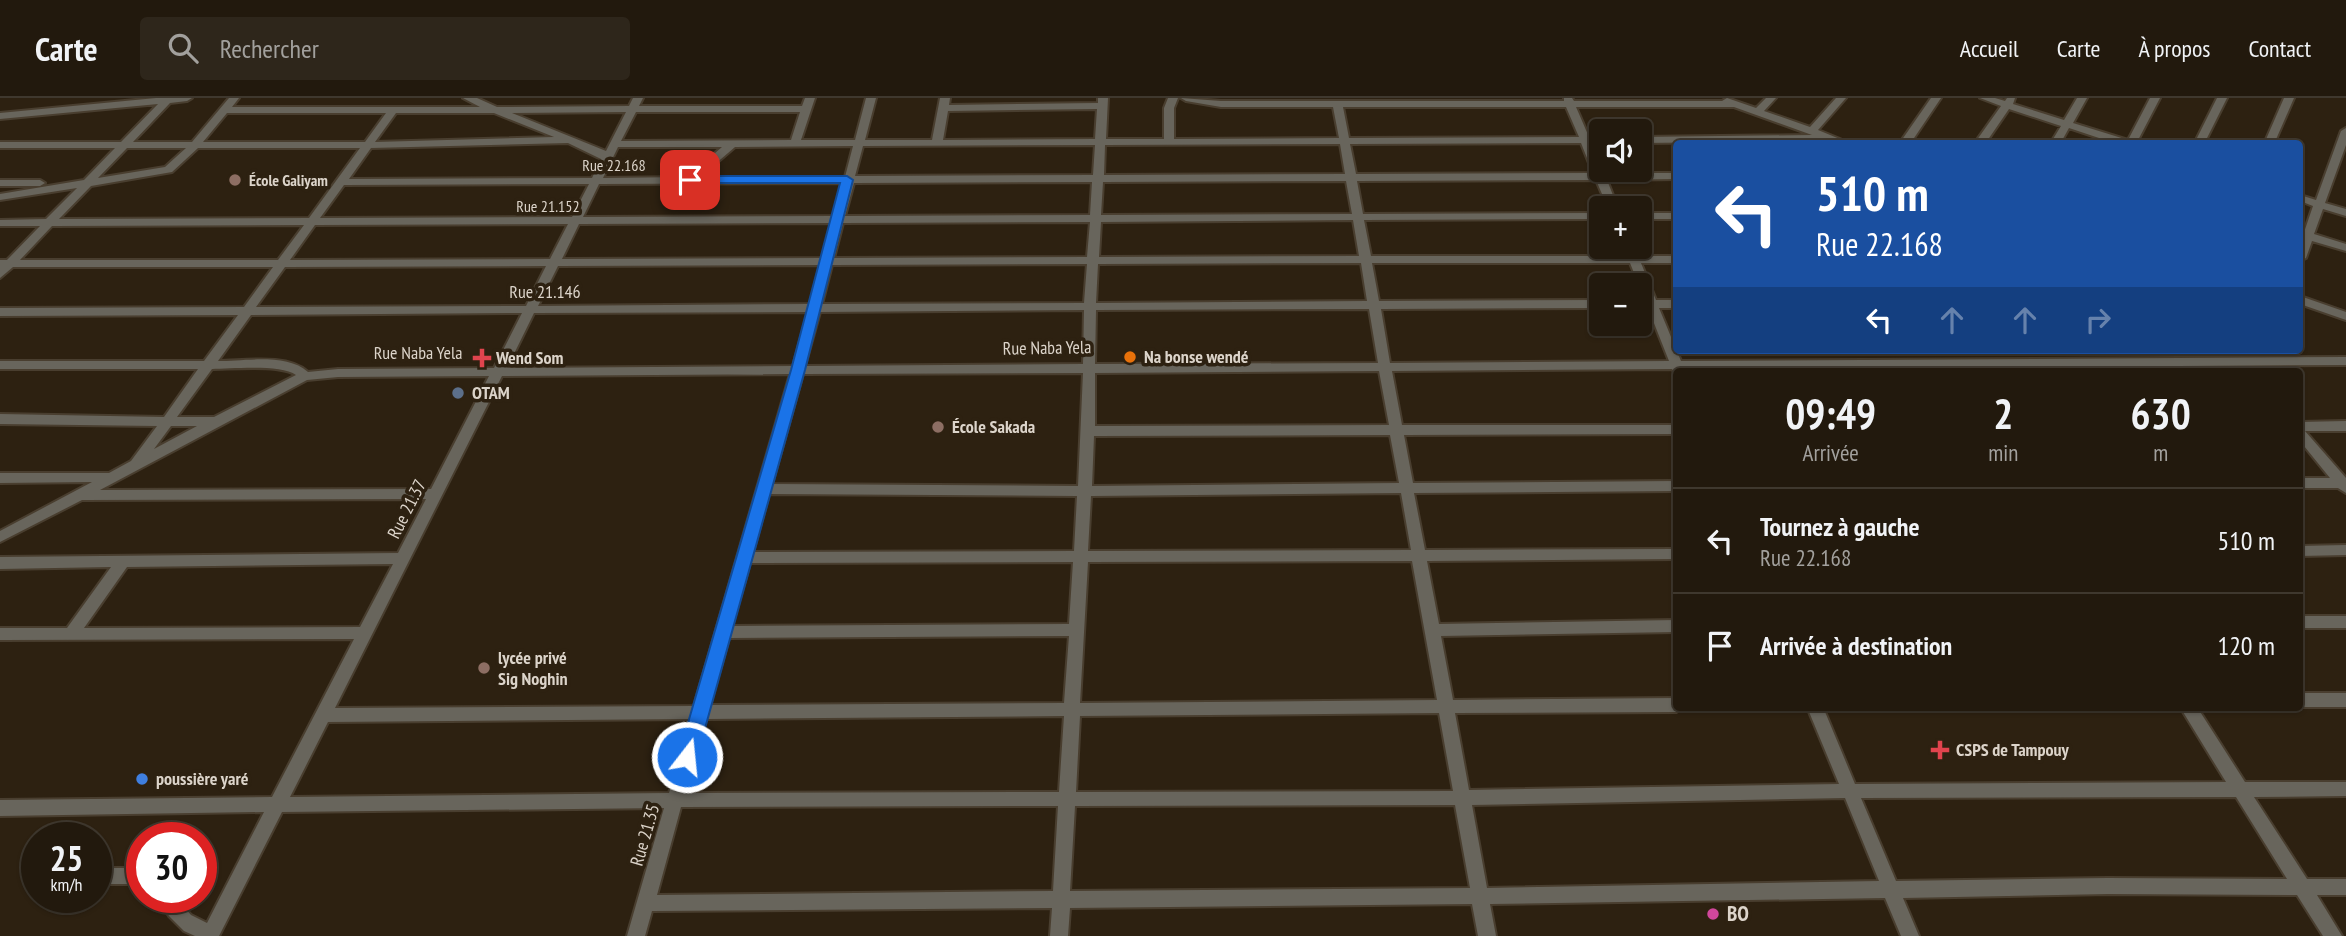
<!DOCTYPE html>
<html lang="fr">
<meta charset="utf-8">
<style>
body{margin:0;font-family:"PT Sans Narrow",sans-serif;background:#2e261b;color:#f1f3f6;height:100vh;display:flex;flex-direction:column;font-size:26px;white-space:nowrap}
*{box-sizing:border-box;margin:0}
p{font-size:23px;color:#a2a09d}
.icon{flex:none;width:38px;height:38px;fill:none;stroke:currentColor;stroke-width:2;stroke-linecap:round;stroke-linejoin:round}
.map{position:relative;flex:1;overflow:hidden}
.sheet{position:absolute;left:1673px;top:270px;width:630px;height:343px;display:flex;flex-direction:column;background:#22190d;border-radius:7px;box-shadow:0 2px 5px #0004,0 0 0 2px #3f382e}
.sheet>*{flex:none}
.hud{position:absolute;left:1673px;top:42px;width:630px;height:214px;border-radius:7px;box-shadow:0 2px 5px #0004,0 0 0 2px #3f382e;background:#1a4fa0;color:#fff;overflow:hidden}
.buttons{position:absolute;left:1589px;top:21px;display:grid;gap:14px}
.buttons a{display:grid;place-items:center;width:63px;height:63px;border-radius:7px;background:#22190d;box-shadow:0 2px 5px #0004,0 0 0 2px #3f382e;font-size:35px}
.speed{position:absolute;left:21px;top:724px;display:flex;gap:14px;font-size:35px;font-weight:700;text-align:center}
.speed>*{display:grid;place-content:center;width:91px;height:91px;border-radius:50%;background:#22190d;box-shadow:0 2px 5px #0004,0 0 0 2px #3f382e;line-height:1}
.speed small{font-size:18px;font-weight:400}
.speed .limit{border:10px solid #d22;background:#fff;color:#111}
.pin{position:absolute;display:grid;place-items:center;width:60px;height:60px;color:#fff;margin:-30px;border-radius:14px;box-shadow:0 4px 10px #0006}
.me{position:absolute;width:77px;margin:-38px;rotate:16deg;stroke-linejoin:round;filter:drop-shadow(0 0 5px #0008)}
.turn{display:flex;align-items:center;gap:24px;height:147px;padding:0 28px;font-size:32px}
.turn .icon{width:91px;height:91px;stroke-width:2.5}
.turn b{display:block;font-size:49px;line-height:60px}
.lanes{display:flex;align-items:center;height:66px;padding:0 28px;background:#0003;justify-content:center;gap:35px;direction:ltr}
.lanes .off{opacity:.35}
.eta{display:flex;justify-content:space-evenly;align-items:center;height:119px;text-align:center}
.eta b{font-size:42px;font-weight:700;line-height:49px}
ul{padding:0;list-style:none}
li{display:flex;align-items:center;gap:21px;height:105px;padding:0 28px;border-top:2px solid #3f382e}
li div{flex:1}
li b{display:block;font-size:26px}
li em{font-style:normal}
header{display:flex;align-items:center;gap:42px;box-sizing:border-box;height:98px;padding:0 35px;background:#22190d;border-bottom:2px solid #3f382e}
header strong{font-size:33px}
nav{display:flex;gap:38px;margin-inline-start:auto;font-size:24px}
.search{width:490px;height:63px;background:#2e261b;display:flex;align-items:center;gap:18px;box-sizing:border-box;padding:0 24px;border-radius:7px;color:#a2a09d;font-size:26px}
.map>svg:first-child{display:block}
</style>
<header>
<strong>Carte</strong>
<div class="search"><svg class="icon" aria-label="search" viewBox="0 0 24 24"><circle cx="10" cy="10" r="6"/><path d="M15 15l6 6"/></svg>Rechercher</div>
<nav><a>Accueil</a><a>Carte</a><a>À propos</a><a>Contact</a></nav>
</header>
<div class="map">
<svg width="2346" height="838" viewBox="0 0 2346 838">
<rect width="100%" height="100%" fill="#2d2111"/>
<g fill="none" stroke-linecap="round" stroke-linejoin="round">
<defs>
<path id="minor" d="M156,0H192L187,3L170,5L133,44H192L229,0H239L232,9H480L463,0H477L497,9L629,8L633,0H643L639,8H802L805,0H815L801,42H855L866,0H876L865,42H932L940,0H950L949,7L1098,5V0H1108L1106,41H1164V10L1168,0H1178L1174,10V41L1339,40L1333,9H1221L1186,3L1181,0L1221,3H1564V0H1572L1574,3H1722L1727,0L1756,10L1766,0H1776L1764,13L1810,29L1836,0H1846L1818,32L1852,46L1829,43L1640,45V39L1812,37L1734,9H1576L1589,39H1601V45H1591L1604,75H1676V81L1607,82L1618,110H1608L1596,82L1357,83L1363,116L1601,115V121L1364,122L1371,158H1627L1623,149H1635L1638,158H1676V165H1641L1656,202H1676V210H1659L1681,263L2346,259V267L1685,271V273H1676V277L1672,271L1392,273L1402,327H1676V336L1404,337L1413,385L1676,383V393L1414,395L1425,452L1676,451V461L1427,463L1439,526L1676,522V534L1441,538L1453,602L1676,600V609H1683L1676,614L1455,615L1469,692L1839,686L1807,609H1823L1855,686L2226,684L2180,609H2197L2245,684H2346V698L2254,699L2307,781H2346V797H2317L2342,838H2323L2297,797L2108,796L1903,800L1919,838H1901L1885,800L1490,806L1496,838H1478L1472,806L1070,810L1068,838H1050L1052,810L652,813L645,838H627L664,710L282,714L219,838H195L184,833L169,818L157,800H176L191,817L207,825L264,714L0,718V702L272,699L354,541L0,542V530H67L111,469L0,471V459L398,455L426,401L82,402L0,444V433L92,384L0,385V375H109L131,363L157,328L0,326V316L164,319L198,271H0V263H204L238,217L0,218V210L244,209L273,169H13L0,180V162H7L40,128H0V122L46,121L77,90L0,102V96L84,82L115,50H0V44H121L158,6L0,21V15ZM1343,9H1566L1579,39L1349,40ZM1097,11L1095,41L943,42L948,13ZM626,14L606,53L512,15ZM636,14H800L791,42L621,43ZM227,15H386L365,44H203ZM396,15H494L554,39L375,44ZM568,45L601,61L592,80L349,81L371,50ZM1581,45L1593,75L1356,76L1350,46ZM1340,46L1345,76L1104,77L1105,47ZM1095,47L1093,77L855,78L863,48ZM853,48L845,79H700L735,49ZM618,49H722L687,79L603,80ZM127,50H186L165,69L98,80ZM198,50H360L309,120L59,121L91,88L172,74ZM1346,83L1352,116L1101,117L1103,84ZM1092,84L1090,117L845,118L854,85ZM843,85L834,118L583,119L599,86ZM589,86L572,119L320,120L344,87ZM1353,122L1359,158L1099,159L1101,124ZM1090,124L1087,159L834,160L843,125ZM832,125L822,160L562,161L579,126ZM568,126L550,161L290,162L315,127ZM304,127L278,162H20L52,128ZM1361,165L1367,203L1096,205L1098,166ZM1372,165H1630L1645,202H1640V210H1648L1669,263L1390,265L1381,211L1601,210V202L1379,203ZM1087,166L1084,205L822,206L832,167ZM820,167L810,206L538,208L558,168ZM546,168L526,208L256,209L285,169ZM1369,211L1378,265L1095,266L1096,212ZM1084,212L1083,266L805,268L820,214ZM808,214L793,268L507,270L534,215ZM522,215L494,270L338,271L308,274C287,255 244,263 218,263L251,217ZM212,271C231,271 281,266 296,277L214,319H177ZM1379,273L1389,327L1095,328V275ZM1083,275L1078,388L772,386L803,276ZM790,276L694,608L335,610L502,278ZM489,278L431,391L100,392L307,282L338,279ZM171,328H197L154,351ZM1390,337L1399,385L1092,388L1094,338ZM1401,395L1411,452L1088,453L1091,398ZM769,396L1077,398L1074,453L753,454ZM1412,463L1437,602L1080,605L1088,464ZM1073,464L1069,526L732,528L750,465ZM393,466L360,529L84,530L127,469ZM1069,538L1064,605L710,607L729,540ZM1439,615L1453,693L1076,694L1080,618ZM1064,618L1059,694L685,695L706,621ZM690,621L669,695L290,699L328,624ZM2236,699L2287,781L2108,780L1896,783L1861,700ZM1845,700L1879,783L1487,790L1472,707ZM1455,707L1470,790L1070,793L1075,708ZM1058,708L1053,793L657,797L681,709Z
M1931,0H1941L1910,46H1899Z
M1980,0H1995L2005,3L2007,0H2015L2013,6L2064,22L2077,0H2087L2073,25L2128,42L2150,0H2160L2136,46H2117L2069,30L2060,46H2050L2061,28L2009,11L1985,46H1974L2001,8Z
M2217,0H2227L2204,46H2194Z
M2284,0H2294L2274,46H2264Z
M2346,30V47L2325,105L2346,111V118L2323,111L2314,136L2346,146V153L2312,143L2306,160L2300,163V146L2313,108L2300,103V97L2316,102L2341,33Z
M0,82H40L45,85L40,88H0Z
M1640,115H1676V121H1640Z
M2300,198L2346,214V222L2300,206Z
M2346,323V333H2305L2346,380V395L2338,390H2300V380H2330L2300,343V324Z
M2346,447V457L2300,458V448Z
M2300,518H2346V530H2300Z
M2300,595H2346V609H2300Z
M96,770H142V786H96Z"/>
</defs>
<!-- minor casing -->
<use href="#minor" stroke="#493e2f" stroke-width="4"/>
<!-- minor -->
<use href="#minor" fill="#68655c" fill-rule="evenodd"/>
</g>
<!-- route -->
<path fill="#1a73e8" stroke="#114b97" stroke-width="2" d="M690,78H847L853,82L805,272L697,659L694,664L687,667L681,664L678,659L791,272L840,85H685V79Z"/>
<!-- markers -->
<g fill="#8d6e63" stroke="#2d2111" stroke-width="2.5">
<circle cx="235" cy="82" r="7"/>
<circle cx="938" cy="329" r="7"/>
<circle cx="484" cy="570" r="7"/>
</g>
<circle fill="#e8710a" stroke="#2d2111" stroke-width="2.5" cx="1130" cy="259" r="7"/>
<g fill="#e0444e" stroke="#2d2111" stroke-width="2.5">
<path d="M478.5 249.5h7v7h7v7h-7v7h-7v-7h-7v-7h7z"/>
<path d="M1936.5 641.5h7v7h7v7h-7v7h-7v-7h-7v-7h7z"/>
</g>
<circle fill="#5c6f8a" stroke="#2d2111" stroke-width="2.5" cx="458" cy="295" r="7"/>
<circle fill="#3f7fe0" stroke="#2d2111" stroke-width="2.5" cx="142" cy="681" r="7"/>
<circle fill="#d1479c" stroke="#2d2111" stroke-width="2.5" cx="1713" cy="816" r="7"/>
<g text-anchor="middle" stroke-width="7" stroke-linejoin="round" paint-order="stroke">
<!-- far-street labels -->
<g font-size="16" fill="#dcd4ca" stroke="#2d2111">
<text x="614" y="73">Rue 22.168</text>
<text x="548" y="114">Rue 21.152</text>
</g>
<!-- far-poi labels -->
<g font-size="16" font-weight="bold" fill="#dcd4ca" stroke="#2d2111" text-anchor="start">
<text x="249" y="88">École Galiyam</text>
</g>
<!-- street labels -->
<g font-size="18" fill="#dcd4ca" stroke="#2d2111">
<text x="545" y="200">Rue 21.146</text>
<text transform="translate(1047 250) rotate(-1)" y="6">Rue Naba Yela</text>
<text x="418" y="261">Rue Naba Yela</text>
<text transform="translate(407 411) rotate(-63)" y="6">Rue 21.37</text>
<text transform="translate(645 737) rotate(-74)" y="6">Rue 21.35</text>
</g>
<!-- poi labels -->
<g font-size="18" font-weight="bold" fill="#dcd4ca" stroke="#2d2111" text-anchor="start">
<text x="1144" y="265">Na bonse wendé</text>
<text x="496" y="266">Wend Som</text>
<text x="472" y="301">OTAM</text>
<text x="952" y="335">École Sakada</text>
<text x="498" y="566">lycée privé<tspan x="498" dy="21">Sig Noghin</tspan></text>
<text x="1956" y="658">CSPS de Tampouy</text>
<text x="156" y="687">poussière yaré</text>
</g>
<!-- near-poi labels -->
<g font-size="21" font-weight="bold" fill="#dcd4ca" stroke="#2d2111" text-anchor="start">
<text x="1727" y="823">BO</text>
</g>
</g>
</svg>
<div class="buttons">
<a><svg class="icon" aria-label="sound" viewBox="0 0 24 24"><path d="M4 9h4l5-4v14l-5-4H4zM17 9q2 3 0 6"/></svg></a>
<a>+</a>
<a>−</a>
</div>
<div class="speed"><div>25<small>km/h</small></div><div class="limit">30</div></div>
<div class="pin" style="left:690px;top:82px;background:#d93025"><svg class="icon" aria-label="arrive" viewBox="0 0 24 24"><path d="M6 21V4h12l-3 4 3 4H6"/></svg></div>
<svg class="me" style="left:687px;top:659px" viewBox="-20 -20 40 40"><circle r="17" fill="#1a73e8" stroke="#fff" stroke-width="3"/><path d="M0-11L8 9 0 5-8 9z" fill="#fff"/></svg>
<div class="hud">
<div class="turn"><svg class="icon" aria-label="left" viewBox="0 0 24 24"><path d="M17 20v-9H6M10 6l-5 5 5 5"/></svg><div><b>510 m</b>Rue 22.168</div></div>
<div class="lanes"><svg class="icon" aria-label="left" viewBox="0 0 24 24"><path d="M17 20v-9H6M10 6l-5 5 5 5"/></svg><svg class="icon off" aria-label="ahead" viewBox="0 0 24 24"><path d="M12 20V5M6 11l6-6 6 6"/></svg><svg class="icon off" aria-label="ahead" viewBox="0 0 24 24"><path d="M12 20V5M6 11l6-6 6 6"/></svg><svg class="icon off" aria-label="right" viewBox="0 0 24 24"><path d="M7 20v-9h11M14 6l5 5-5 5"/></svg></div>
</div>
<section class="sheet">
<div class="eta">
<div><b>09:49</b><p>Arrivée</p></div>
<div><b>2</b><p>min</p></div>
<div><b>630</b><p>m</p></div>
</div>
<ul>
<li><svg class="icon" aria-label="left" viewBox="0 0 24 24"><path d="M17 20v-9H6M10 6l-5 5 5 5"/></svg><div><b>Tournez à gauche</b><p>Rue 22.168</p></div><em>510 m</em></li>
<li><svg class="icon" aria-label="arrive" viewBox="0 0 24 24"><path d="M6 21V4h12l-3 4 3 4H6"/></svg><div><b>Arrivée à destination</b></div><em>120 m</em></li>
</ul>
</section>
</div>
